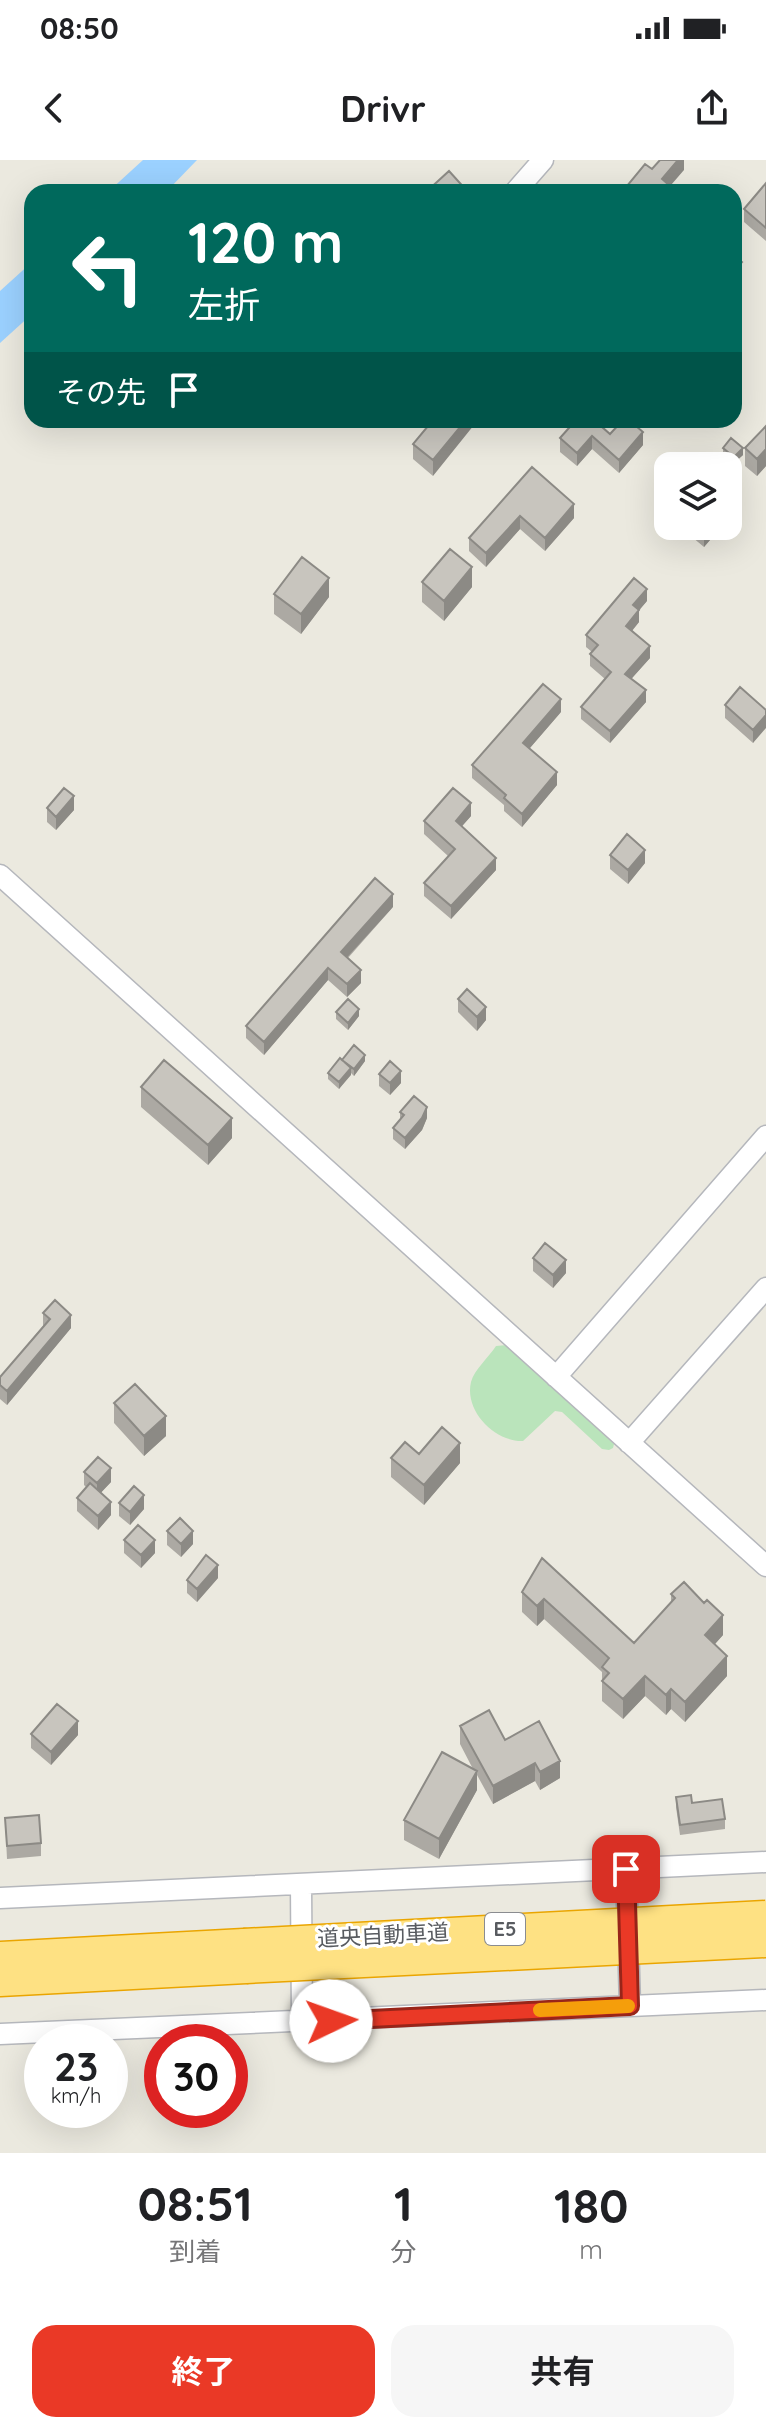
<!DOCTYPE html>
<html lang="ja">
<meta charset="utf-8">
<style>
body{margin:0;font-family:Quicksand,"Noto Sans JP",sans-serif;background:#f6f6f6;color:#202124;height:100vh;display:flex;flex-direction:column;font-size:30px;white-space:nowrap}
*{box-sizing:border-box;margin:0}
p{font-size:26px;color:#757577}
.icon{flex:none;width:44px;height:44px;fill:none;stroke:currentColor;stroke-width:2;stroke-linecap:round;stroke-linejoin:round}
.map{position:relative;height:1993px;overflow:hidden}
.drawer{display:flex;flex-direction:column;background:#fff;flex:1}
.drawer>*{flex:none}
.guide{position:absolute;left:24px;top:24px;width:718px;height:244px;border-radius:24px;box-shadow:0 8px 32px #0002;background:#00695c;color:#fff;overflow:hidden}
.buttons{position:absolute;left:654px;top:292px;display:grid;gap:16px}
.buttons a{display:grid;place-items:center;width:88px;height:88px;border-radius:16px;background:#fff;box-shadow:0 8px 32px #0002;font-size:40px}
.speed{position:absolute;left:24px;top:1864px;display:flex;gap:16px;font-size:40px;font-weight:700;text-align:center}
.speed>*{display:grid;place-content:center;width:104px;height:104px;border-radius:50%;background:#fff;box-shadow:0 8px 32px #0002;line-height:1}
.speed small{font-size:20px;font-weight:400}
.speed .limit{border:12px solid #d22;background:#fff;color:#111}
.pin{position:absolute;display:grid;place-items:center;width:68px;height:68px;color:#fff;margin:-34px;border-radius:16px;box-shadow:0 4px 12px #0006}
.me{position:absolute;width:88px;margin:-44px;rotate:87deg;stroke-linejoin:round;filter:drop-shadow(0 0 6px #0008)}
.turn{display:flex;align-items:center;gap:28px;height:168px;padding:0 32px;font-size:36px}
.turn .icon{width:104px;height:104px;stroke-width:2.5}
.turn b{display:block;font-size:56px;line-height:68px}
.then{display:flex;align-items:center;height:76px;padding:0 32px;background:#0003;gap:16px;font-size:30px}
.eta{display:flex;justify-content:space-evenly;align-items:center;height:136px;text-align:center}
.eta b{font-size:48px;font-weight:700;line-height:56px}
.action{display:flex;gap:16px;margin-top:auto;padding:16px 32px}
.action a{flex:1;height:92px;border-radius:24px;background:#ea3926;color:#fff;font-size:32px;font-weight:700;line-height:92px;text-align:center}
.action a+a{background:#f6f6f6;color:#202124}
.status{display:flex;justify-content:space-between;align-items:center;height:56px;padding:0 40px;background:#fff;direction:ltr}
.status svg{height:22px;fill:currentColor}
header{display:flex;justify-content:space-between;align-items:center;height:104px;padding:0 32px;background:#fff;font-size:36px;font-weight:700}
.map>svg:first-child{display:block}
</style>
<div class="status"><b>08:50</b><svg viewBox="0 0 49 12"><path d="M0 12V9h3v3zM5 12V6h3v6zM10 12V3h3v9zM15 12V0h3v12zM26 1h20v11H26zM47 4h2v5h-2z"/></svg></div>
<header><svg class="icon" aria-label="back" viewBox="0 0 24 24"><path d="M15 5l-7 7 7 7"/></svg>Drivr<svg class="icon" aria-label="share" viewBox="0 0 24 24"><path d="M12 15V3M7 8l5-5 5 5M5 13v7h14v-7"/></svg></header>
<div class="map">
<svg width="766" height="1993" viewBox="0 0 766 1993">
<rect width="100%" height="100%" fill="#ebe9df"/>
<!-- green -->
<path fill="#bae4bb" d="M507,1185L614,1284L613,1288L609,1290L602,1289L562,1252L555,1251L523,1281C495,1282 464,1251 471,1222C474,1210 489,1197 496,1186Z"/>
<!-- water -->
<path fill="#9bd1ff" d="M143,0H197L166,32H108Z
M32,102V154L0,183V131Z"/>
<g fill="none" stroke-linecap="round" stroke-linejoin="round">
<defs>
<path id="minor" d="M515,32L543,0
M0,715L766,1406
M556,1217L766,976
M629,1283L766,1128
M626,1709L630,1846
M301,1724L302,1862
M0,1738L766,1702
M0,1874L766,1840"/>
<path id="highway" d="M0,1796L244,1783
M0,1822L246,1809"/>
</defs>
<!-- minor casing -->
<use href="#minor" stroke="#b5b7bc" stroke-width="23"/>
<!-- highway casing -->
<use href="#highway" stroke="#eaa500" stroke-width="31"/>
<!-- minor -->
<use href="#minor" stroke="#fff" stroke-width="20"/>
<!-- highway -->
<use href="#highway" stroke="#fee183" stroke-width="28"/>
<defs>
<path id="highway-bridge" d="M244,1783L766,1755
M246,1809L766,1783"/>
</defs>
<!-- highway-bridge casing -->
<use href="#highway-bridge" stroke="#eaa500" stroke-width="31" stroke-linecap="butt"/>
<!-- highway-bridge -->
<use href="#highway-bridge" stroke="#fee183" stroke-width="28"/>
</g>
<!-- wall -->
<path fill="#aca9a3" d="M766,23V81L744,62V49Z
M433,260V316L413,299V284Z
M766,266V306L757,316L745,306V288Z
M610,274L643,285L619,313L592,289L577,306L560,292V278Z
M723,288L743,295L734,303L723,294Z
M532,307L574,358L545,391L520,369L486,407L469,391V378Z
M686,366H722L704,387L686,372Z
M422,422L472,427L444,461L422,442Z
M274,434L329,437L301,474L274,454Z
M647,441L639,450V462L632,471L650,498L631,519L646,542L610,583L581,559V547L605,519L590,506V494L592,492L586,487V475Z
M725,545L766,550L753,583L725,558Z
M561,552L529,589L557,625L522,667L504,651V645L472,618V605Z
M47,648L74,650L56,670L47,662Z
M471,656L462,666L496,710L451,759L424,736V723L448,696L424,674V661Z
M610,695L645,703L628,724L610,709Z
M393,747L348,798L361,823L347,837L328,820L264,895L246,878V866Z
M458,839L486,860L477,871L458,852Z
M336,852L359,856L348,870L336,859Z
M342,901H365L354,916L351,913L339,929L328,919V913Z
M379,914L401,923L390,935L379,926Z
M141,927L232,978L208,1005L141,947Z
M400,952L427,958L422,970L405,989L393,979V968L400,960Z
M533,1098L566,1113L553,1128L533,1111Z
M43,1153L71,1168L7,1245L0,1239V1217L43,1166Z
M114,1243L166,1276L144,1296L114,1263Z
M419,1294L460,1303L424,1345L391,1317V1298Z
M84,1312L111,1322L100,1333L111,1355L98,1370L77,1351V1338L86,1327L84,1325Z
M119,1343L144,1349L130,1365L119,1356Z
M167,1371L193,1384L181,1397L167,1385Z
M124,1380L155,1393L141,1408L124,1393Z
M542,1398L634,1483L671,1443V1434L723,1475L715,1484L727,1516L685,1562L671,1549L666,1555L645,1536L623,1559L602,1541V1512L544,1459L537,1466L522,1452V1432Z
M218,1418L197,1442L187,1433V1420Z
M460,1566L505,1580L560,1618L540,1630L535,1621L493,1644L477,1615V1630L439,1699L404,1680V1660L473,1609L460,1584Z
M31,1574L78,1575L51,1605L31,1588Z
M676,1637L725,1659V1669L680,1675L676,1647Z
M5,1658L41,1683V1696L7,1699Z"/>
<!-- shaded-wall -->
<path fill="#8c8a85" d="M678,0H684V10L665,32L662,19Z
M742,102V122L734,131V111Z
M466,260H478L433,316V300Z
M643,272V285L619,313V300Z
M592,276V289L577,306V293Z
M743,288V295L734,303V297Z
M766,289V306L757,316V299Z
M733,340V353L728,359V346Z
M574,344V358L545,391V378Z
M520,356V369L486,407V393Z
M710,366H722L704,387V374Z
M472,407V427L444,461V441Z
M329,418V437L301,474V454Z
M647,429V441L636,454L639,450V462L626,478V466L633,445Z
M650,486V498L625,526V514Z
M646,530V542L610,583V571Z
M561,539V552L523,596V583Z
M766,555V568L753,583V570Z
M557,612V625L522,667V654Z
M74,636V650L56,670V657Z
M471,643V656L456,673V661Z
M645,690V703L628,724V710Z
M496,698V710L451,759V746Z
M393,734V747L341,804V792Z
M328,808V820L264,895V882Z
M361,810V823L347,837V824Z
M486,847V860L477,871V857Z
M359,849V856L348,870V863Z
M365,895V901L354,916V909Z
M351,908V915L339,929V922Z
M401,911V923L390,935V923Z
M427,947V958L422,970L405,989V978Z
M232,958V978L208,1005V985Z
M566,1100V1113L553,1128V1115Z
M71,1155V1168L7,1245V1231Z
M166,1256V1276L144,1296V1276Z
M460,1283V1303L424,1345V1325Z
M111,1308V1322L97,1337V1323Z
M144,1335V1349L130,1365V1352Z
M111,1342V1355L98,1370V1356Z
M193,1371V1384L181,1397V1384Z
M155,1380V1393L141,1408V1395Z
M218,1405V1418L197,1442V1429Z
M544,1439V1459L537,1466V1446Z
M723,1455V1475L705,1495V1475Z
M727,1496V1516L685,1562V1542Z
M645,1516V1536L623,1559V1539Z
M671,1529V1549L666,1555V1535Z
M78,1561V1575L51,1605V1592Z
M560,1601V1618L540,1630V1612Z
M535,1603V1621L493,1644V1626Z
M477,1611V1630L439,1699V1679Z"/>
<!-- building -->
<path fill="#c8c5be" stroke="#8c8a85" stroke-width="2" d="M660,0H678L662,19L677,32H622L645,4L652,9Z
M449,11L468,32H426Z
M766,23V68L744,49Z
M734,95L742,102L734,111Z
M433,260H466L433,300L413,284Z
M576,260H594L610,274L623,260H629L643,272L619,300L592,276L577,293L560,278Z
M766,266V289L757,299L745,288Z
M731,278L743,288L734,297L723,288Z
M532,307L574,344L545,378L520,356L486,393L469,378Z
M728,336L733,340L728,346Z
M695,366H710L704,374Z
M450,389L472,407L444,441L422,422Z
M302,397L329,418L301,454L274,434Z
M634,418L647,429L633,445L639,450L626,466L650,486L625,514L646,530L610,571L581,547L611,512L590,494L598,485L586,475Z
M543,524L561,539L523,583L557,612L522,654L504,638L506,635L472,605Z
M740,527L766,550V555L753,570L725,545Z
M64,628L74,636L56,657L47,648Z
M453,628L471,643L456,661L496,698L451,746L424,723L455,689L424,661Z
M627,674L645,690L628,710L610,695Z
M375,718L393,734L341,792L361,810L347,824L328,808L264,882L246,866Z
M467,829L486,847L477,857L458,839Z
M348,839L359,849L348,863L336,852Z
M354,885L365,895L354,909L342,900Z
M340,898L351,908L339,922L328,913Z
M164,900L232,958L208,985L141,927Z
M390,901L401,911L390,923L379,914Z
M414,936L427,947L422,958L405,978L393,968L404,955L400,952Z
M545,1083L566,1100L553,1115L533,1098Z
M55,1140L71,1155L7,1231L0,1225V1217L50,1159L43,1153Z
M135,1224L166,1256L144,1276L114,1243Z
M442,1267L460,1283L424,1325L391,1298L405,1282L419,1294Z
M98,1297L111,1308L97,1323L84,1312Z
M90,1323L111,1342L98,1356L77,1338Z
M134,1326L144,1335L130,1352L119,1343Z
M180,1358L193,1371L181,1384L167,1371Z
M138,1365L155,1380L141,1395L124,1380Z
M206,1395L218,1405L197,1429L187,1420Z
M542,1398L634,1483L675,1438L671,1434L684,1422L704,1443L707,1440L723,1455L705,1475L727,1496L685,1542L671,1529L666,1535L645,1516L623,1539L602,1521L609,1513L602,1507L609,1498L544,1439L537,1446L522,1432Z
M57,1544L78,1561L51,1592L31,1574Z
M489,1550L505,1580L539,1561L560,1601L540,1612L535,1603L493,1626L460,1566Z
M442,1592L477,1611L439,1679L404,1660Z
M691,1635L692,1643L722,1639L725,1659L680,1665L676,1637Z
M39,1655L41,1683L7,1686L5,1658Z"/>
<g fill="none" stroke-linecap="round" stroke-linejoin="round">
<defs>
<path id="route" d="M331,1861L630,1846L626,1709"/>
</defs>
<!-- route casing -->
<use href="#route" stroke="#982519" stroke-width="20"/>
<!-- route -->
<use href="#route" stroke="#ea3926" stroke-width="14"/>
<!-- slow -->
<path stroke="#f59e0b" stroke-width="14" d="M540,1850L628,1846"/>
</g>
<g text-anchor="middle" stroke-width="6" stroke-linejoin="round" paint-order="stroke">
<!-- shield labels -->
<rect fill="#fff" stroke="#8a8c90" stroke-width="2" x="485" y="1753" width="40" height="32" rx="6"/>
<g font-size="20" font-weight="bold" fill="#585b60">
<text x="505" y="1776">E5</text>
</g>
<!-- street labels -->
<g font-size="22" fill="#585b60" stroke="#fff">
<text transform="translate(383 1775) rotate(-3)" y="8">道央自動車道</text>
</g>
</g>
</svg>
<div class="buttons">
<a><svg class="icon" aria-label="layers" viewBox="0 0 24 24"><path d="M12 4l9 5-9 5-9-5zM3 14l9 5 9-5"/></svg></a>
</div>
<div class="speed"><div>23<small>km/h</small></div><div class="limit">30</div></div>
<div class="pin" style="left:626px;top:1709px;background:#d93025"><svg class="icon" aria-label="arrive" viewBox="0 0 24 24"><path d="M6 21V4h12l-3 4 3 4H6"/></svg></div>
<svg class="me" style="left:331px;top:1861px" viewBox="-20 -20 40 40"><circle r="19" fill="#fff"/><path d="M0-13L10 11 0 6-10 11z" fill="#ea3926"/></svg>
<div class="guide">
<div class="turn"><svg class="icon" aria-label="left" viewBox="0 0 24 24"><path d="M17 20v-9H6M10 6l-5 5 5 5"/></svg><div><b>120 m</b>左折</div></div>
<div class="then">その先<svg class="icon" aria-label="arrive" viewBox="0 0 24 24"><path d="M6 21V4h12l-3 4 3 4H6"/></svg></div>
</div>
</div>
<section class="drawer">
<div class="eta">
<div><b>08:51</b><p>到着</p></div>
<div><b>1</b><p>分</p></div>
<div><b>180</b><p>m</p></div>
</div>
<div class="action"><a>終了</a><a>共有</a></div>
</section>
